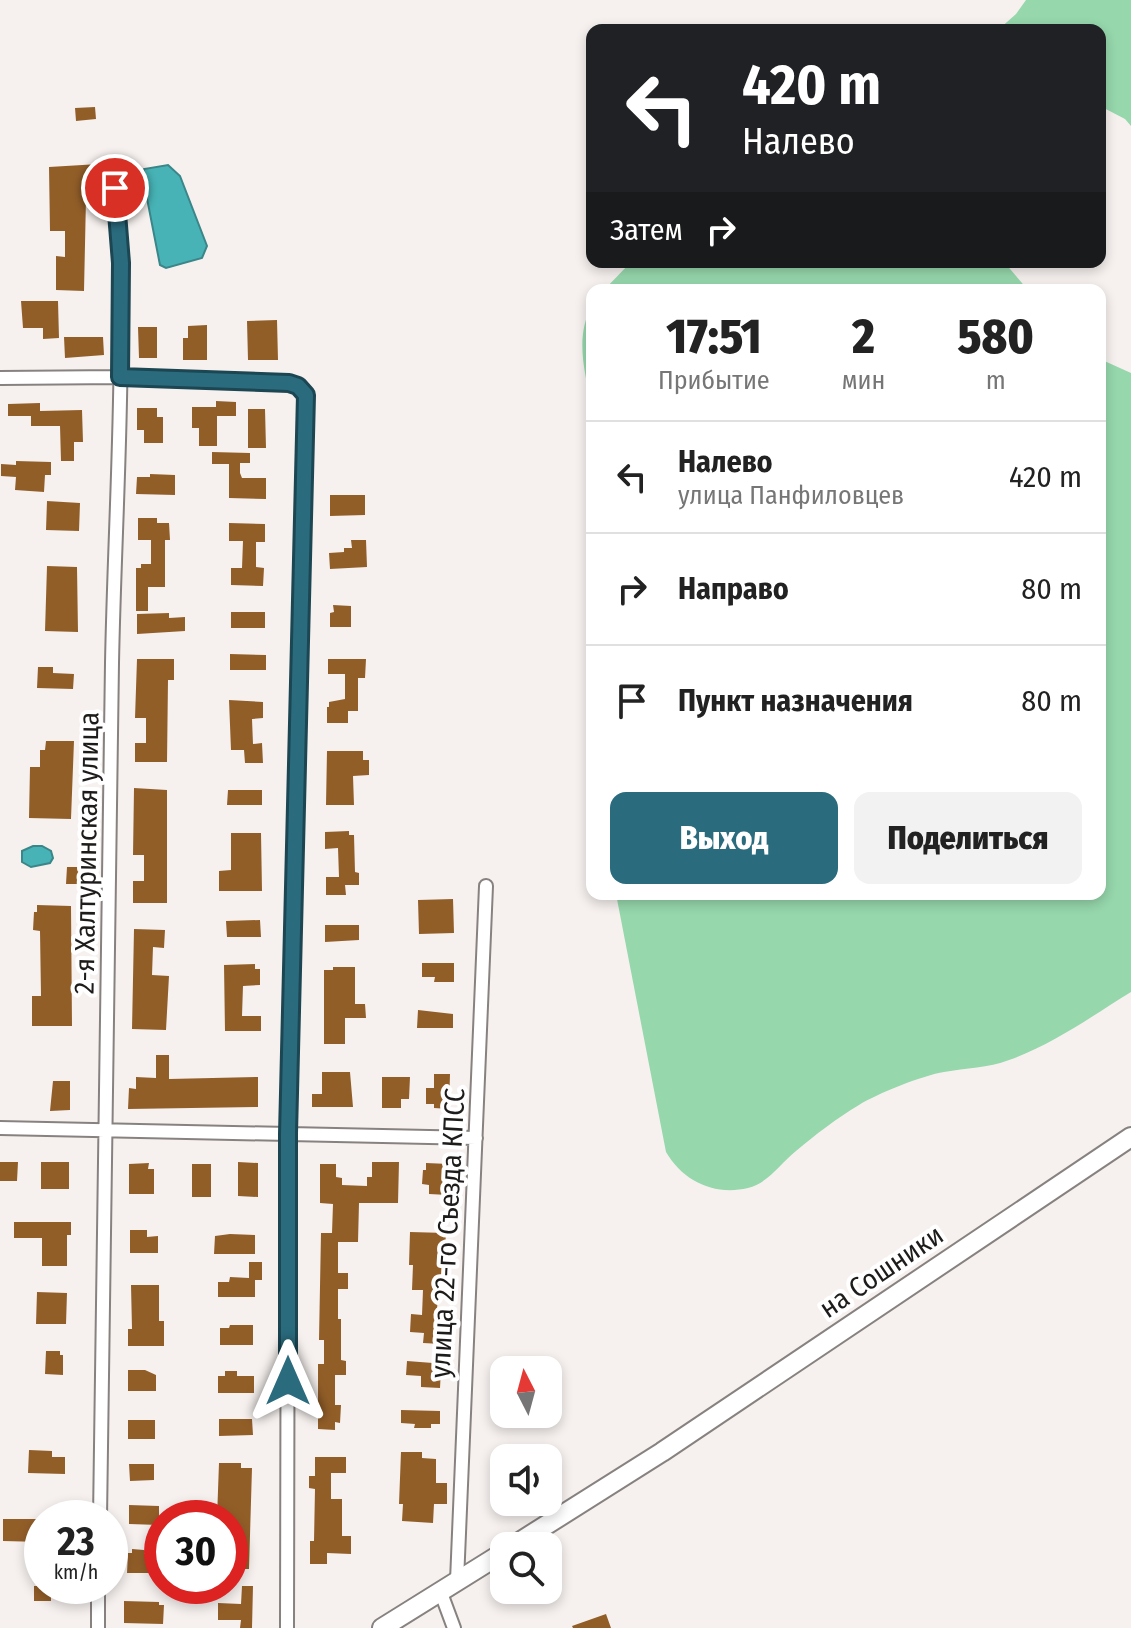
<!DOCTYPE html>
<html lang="ru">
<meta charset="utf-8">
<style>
body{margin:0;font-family:"Fira Sans Condensed",sans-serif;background:#f2f2f2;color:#222;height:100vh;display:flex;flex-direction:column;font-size:30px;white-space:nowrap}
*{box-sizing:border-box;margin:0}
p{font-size:26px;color:#767676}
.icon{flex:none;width:44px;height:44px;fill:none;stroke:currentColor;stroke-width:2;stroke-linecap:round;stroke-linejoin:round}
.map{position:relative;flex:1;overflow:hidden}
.drawer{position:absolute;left:586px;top:284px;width:520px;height:616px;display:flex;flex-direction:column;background:#fff;border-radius:16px;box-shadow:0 4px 12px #0003}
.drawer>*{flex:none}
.hud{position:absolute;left:586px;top:24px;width:520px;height:244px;border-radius:16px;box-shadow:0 4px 12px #0003;background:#202124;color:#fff;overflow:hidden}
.needle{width:52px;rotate:354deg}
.controls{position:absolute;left:490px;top:1356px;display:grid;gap:16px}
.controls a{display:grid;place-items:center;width:72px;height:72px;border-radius:16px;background:#fff;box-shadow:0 4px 12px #0003;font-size:40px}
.speed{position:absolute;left:24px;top:1500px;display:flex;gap:16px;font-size:40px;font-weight:700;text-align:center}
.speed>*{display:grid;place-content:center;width:104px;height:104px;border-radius:50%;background:#fff;box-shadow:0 4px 12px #0003;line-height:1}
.speed small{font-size:20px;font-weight:400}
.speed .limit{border:12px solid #d22;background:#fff;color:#111}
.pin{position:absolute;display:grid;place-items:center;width:68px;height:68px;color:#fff;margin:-34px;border:4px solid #fff;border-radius:50%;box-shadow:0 2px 8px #0007}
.me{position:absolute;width:88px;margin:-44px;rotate:0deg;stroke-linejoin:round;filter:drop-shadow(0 0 6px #0008)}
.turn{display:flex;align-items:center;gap:28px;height:168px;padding:0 24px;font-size:36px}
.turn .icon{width:104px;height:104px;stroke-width:2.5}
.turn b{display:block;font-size:56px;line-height:68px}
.then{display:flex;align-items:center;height:76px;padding:0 24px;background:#0003;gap:16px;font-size:30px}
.eta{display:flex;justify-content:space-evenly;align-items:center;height:136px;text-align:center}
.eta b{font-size:48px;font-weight:800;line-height:56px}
.cta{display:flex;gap:16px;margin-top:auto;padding:16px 24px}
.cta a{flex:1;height:92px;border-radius:16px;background:#2a6b7e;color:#fff;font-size:32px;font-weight:800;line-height:92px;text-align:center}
.cta a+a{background:#f2f2f2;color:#222}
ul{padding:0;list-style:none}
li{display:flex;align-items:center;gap:24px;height:112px;padding:0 24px;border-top:2px solid #e0e0e0}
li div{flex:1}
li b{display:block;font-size:30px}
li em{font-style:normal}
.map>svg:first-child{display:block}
</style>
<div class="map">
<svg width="1131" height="1628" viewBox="0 0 1131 1628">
<rect width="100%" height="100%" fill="#f6f1ef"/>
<!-- green -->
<path fill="#96d7ac" d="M1026,0H1131V126L1125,119L1100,106V30H998L1016,14Z
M631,262H1004L1028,290H604Z
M592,306V403C584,373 575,335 592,306Z
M1100,359L1131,373V992C1092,1016 1052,1045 1009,1060C988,1068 966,1068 944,1072C924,1075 876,1094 859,1105C837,1118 815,1135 796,1151C780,1164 768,1183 748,1188C714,1196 683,1181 666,1152L616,894H1100Z"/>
<!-- water -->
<path fill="#47b3b6" stroke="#3b8688" stroke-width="2" d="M168,165L180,176L207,246L202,258L166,268L160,265L143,178L144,169Z
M33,846H42L51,851L53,858L50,863L31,867L22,862V851Z"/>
<!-- building -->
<path fill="#925e28" d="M95,107L96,119L76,121L75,108Z
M99,164L100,197L86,198L84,291L56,290V256L65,257V231H50L49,167Z
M21,301H58L59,338L43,339V328H23Z
M277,320L278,360H248L247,321Z
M207,325V360H183V338H188V326Z
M138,327H157V358H139Z
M64,337H103L104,355L65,358Z
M216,401L236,402V416H217V446H199V428H192V407H216Z
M40,403V411L82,410L83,442H74V461H61L60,426H31V416H8V404Z
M137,408H157V417H163V443H144V430H137Z
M248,409H265L266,448H248Z
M212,452L250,453V463H240V473L242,478H266V499L229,498V464H212Z
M16,461L51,462V475H45L44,492L15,490L16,477L1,476V464L16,465Z
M150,474L175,475V495L136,494L137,477H150Z
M330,495H365V515L330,516Z
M47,501L80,503L79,531L46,530Z
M138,518H157V523H169L170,540H165V587H148V611H136V568H141V564H151V540H138Z
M229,523L265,524V542H256V567L264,568L263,586L231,585V568H242L243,541H229Z
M351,540H366L367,567L330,569L329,553L344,552V548H352Z
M47,566L77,567L78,632L45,631Z
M333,605L351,606V627H330V613L334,612Z
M231,612H265V628H231Z
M169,613V618L185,617V631L137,634V614Z
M230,654L266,655V670H230Z
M137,659H174V680H168L167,762H135V743H146V718H135Z
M328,659H366L365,678H358V711H348V723H327V707H329V702L345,699V674H328Z
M38,667H53V673L74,674L73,689L37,688Z
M229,700L263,702V718L252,719L253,744L262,743L263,763H245L244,750H231Z
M46,741H74L71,819L29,818L30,767H40V750H45Z
M327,751H363V760H369V775L353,776L354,805H326Z
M134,788L167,790V903H133V881H144V855H133Z
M228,790H262V805H227Z
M349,831V835H354L355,872L359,873V885H345L346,895H326V877H339L338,848L325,849V832Z
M231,833H261L262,891H219V871L231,870Z
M67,867H85V884H66Z
M453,899L454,933L419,934L418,900Z
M37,905L71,906L72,1026H32V996H41L40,931L33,930L34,912H37Z
M260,920L261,937H227L226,921Z
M325,925H359V940L325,942Z
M134,929L165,930L164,948L153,947L152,975L169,976L166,1030L132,1029Z
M422,963H454V982H434L435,977H422Z
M255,964V969H260V985L243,986L242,1016H261V1031H225L224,965Z
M333,967H355V1004H365L366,1018H345V1044H324V970H333Z
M418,1010L453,1014V1028H417Z
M156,1055H169V1079L258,1077V1107L128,1109L129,1088L136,1089V1077L156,1078Z
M322,1072H350L353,1107H312V1094H322Z
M434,1074H450L449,1109L434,1108V1104H426V1088H434Z
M382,1077H410L409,1099H401V1108H382Z
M53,1081H70V1110L50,1111Z
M0,1162H18L17,1181H0Z
M41,1162H69V1189H41Z
M238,1162L258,1163V1197L238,1196Z
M372,1162H399L398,1203H359L358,1242H338V1273H348V1289H338V1319H341V1360L346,1361V1375H335V1405H341L340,1423L335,1422V1430L318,1429V1364H324V1340H319L321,1233H332L333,1204L320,1203V1164H336V1177L342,1178V1185L367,1186V1177H372Z
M149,1163L148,1169H154V1194H129V1164Z
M426,1163L449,1164L448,1195L429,1194V1185L422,1184L423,1170H426Z
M192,1164H211V1197H192Z
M14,1222H71V1235H67V1266H42V1238H14Z
M130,1230H147V1237L158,1236V1253H130Z
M410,1232L446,1233L442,1296H438L436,1322H443L442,1344L423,1343L424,1333L410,1332L411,1314L422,1315L423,1290H412L413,1265H409Z
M230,1234L255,1235V1254H214L215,1236Z
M249,1262H262V1280H255V1297H218V1282H229L230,1277L249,1278Z
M131,1285H159V1321H164V1346H128V1329H132Z
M37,1292L67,1293L66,1324H36Z
M230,1325H253V1345H220V1328H229Z
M46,1351H60V1355H63V1375L45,1374Z
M407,1361L433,1363V1369H441L440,1388L421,1387V1376L406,1375Z
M128,1370H145L156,1375V1391H128Z
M225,1371H237V1376H254V1393H218V1376H225Z
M401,1410L440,1411V1424H431V1428H414L415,1424L401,1423Z
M219,1419H252L253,1435L219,1436Z
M128,1420H155V1439H128Z
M29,1450L52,1451V1457H65V1474L28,1473Z
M401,1452H422V1458L436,1459V1483H447V1504H434L433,1523L402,1521L403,1504H399Z
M315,1457H346V1473H331V1499H342V1536H351V1554L327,1553V1564H310V1541H314L315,1489L309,1488V1476H315Z
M219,1463H241V1468H252L249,1569H230V1518H217Z
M129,1464H154V1480L130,1481Z
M129,1505L159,1506V1525L129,1524Z
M3,1519H42V1542L3,1541Z
M132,1549L144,1550V1554H160L159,1573H127L128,1553H132Z
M34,1586H51V1601H34Z
M242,1586H253L252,1628H240L241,1620H218V1603L241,1604Z
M124,1601L159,1602V1605H164L163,1624L124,1623Z
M606,1614L611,1628H573L572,1626Z"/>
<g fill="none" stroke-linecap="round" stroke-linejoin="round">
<defs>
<path id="street" d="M0,378L120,377L289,383L298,386L306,395L288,1134L287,1628
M0,1128L476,1138
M100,1518C104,1233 108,948 112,663C115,505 128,346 115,188
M457,1581L486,886
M441,1593L454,1628
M98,1628V1586"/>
<path id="secondary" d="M513,1546L662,1452L1131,1137
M382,1628L504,1552"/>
</defs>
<!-- street casing -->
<use href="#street" stroke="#878280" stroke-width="16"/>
<!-- secondary casing -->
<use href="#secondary" stroke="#878280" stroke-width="22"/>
<!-- street -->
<use href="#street" stroke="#fff" stroke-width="12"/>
<!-- secondary -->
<use href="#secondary" stroke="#fff" stroke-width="18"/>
</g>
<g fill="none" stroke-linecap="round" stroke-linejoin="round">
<defs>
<path id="route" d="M115,188L121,263L120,377L289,383L298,386L306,395L288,1134V1381"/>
</defs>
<!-- route casing -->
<use href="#route" stroke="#1b4652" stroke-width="20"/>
<!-- route -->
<use href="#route" stroke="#2a6b7e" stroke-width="14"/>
</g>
<g text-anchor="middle" stroke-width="8" stroke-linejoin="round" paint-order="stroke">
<!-- street labels -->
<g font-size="28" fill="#1e1c1b" stroke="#fff">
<text transform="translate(86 853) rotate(-89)" y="10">2-я Халтуринская улица</text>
<text transform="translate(447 1233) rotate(-87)" y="10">улица 22-го Съезда КПСС</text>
<text transform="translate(881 1271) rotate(-34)" y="10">на Сошники</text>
</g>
</g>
</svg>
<div class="controls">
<a><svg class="needle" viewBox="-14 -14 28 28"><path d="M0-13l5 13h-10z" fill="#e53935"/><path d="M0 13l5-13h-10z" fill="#767676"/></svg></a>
<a><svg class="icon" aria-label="sound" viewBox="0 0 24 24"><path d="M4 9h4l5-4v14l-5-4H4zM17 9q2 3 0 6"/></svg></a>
<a><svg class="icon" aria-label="search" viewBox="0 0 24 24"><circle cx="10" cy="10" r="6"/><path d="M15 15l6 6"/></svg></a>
</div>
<div class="speed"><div>23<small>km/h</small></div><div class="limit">30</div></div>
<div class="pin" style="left:115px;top:188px;background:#d93025"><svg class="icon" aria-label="arrive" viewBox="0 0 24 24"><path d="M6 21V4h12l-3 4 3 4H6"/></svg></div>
<svg class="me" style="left:288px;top:1381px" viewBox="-20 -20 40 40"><path d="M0-17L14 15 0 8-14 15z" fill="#2a6b7e" stroke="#fff" stroke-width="4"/></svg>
<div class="hud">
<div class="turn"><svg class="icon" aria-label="left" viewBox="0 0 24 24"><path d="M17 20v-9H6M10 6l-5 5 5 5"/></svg><div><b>420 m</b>Налево</div></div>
<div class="then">Затем<svg class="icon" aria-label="right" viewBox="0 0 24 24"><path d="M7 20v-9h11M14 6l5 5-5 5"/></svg></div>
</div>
<section class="drawer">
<div class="eta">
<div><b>17:51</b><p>Прибытие</p></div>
<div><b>2</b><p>мин</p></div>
<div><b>580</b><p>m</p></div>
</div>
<ul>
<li><svg class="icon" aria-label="left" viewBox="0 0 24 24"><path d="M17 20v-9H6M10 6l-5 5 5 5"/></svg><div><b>Налево</b><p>улица Панфиловцев</p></div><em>420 m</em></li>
<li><svg class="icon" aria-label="right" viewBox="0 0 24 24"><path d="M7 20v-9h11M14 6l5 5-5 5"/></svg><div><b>Направо</b></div><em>80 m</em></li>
<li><svg class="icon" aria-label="arrive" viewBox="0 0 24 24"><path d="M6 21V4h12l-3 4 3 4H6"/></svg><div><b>Пункт назначения</b></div><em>80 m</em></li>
</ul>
<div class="cta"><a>Выход</a><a>Поделиться</a></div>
</section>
</div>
